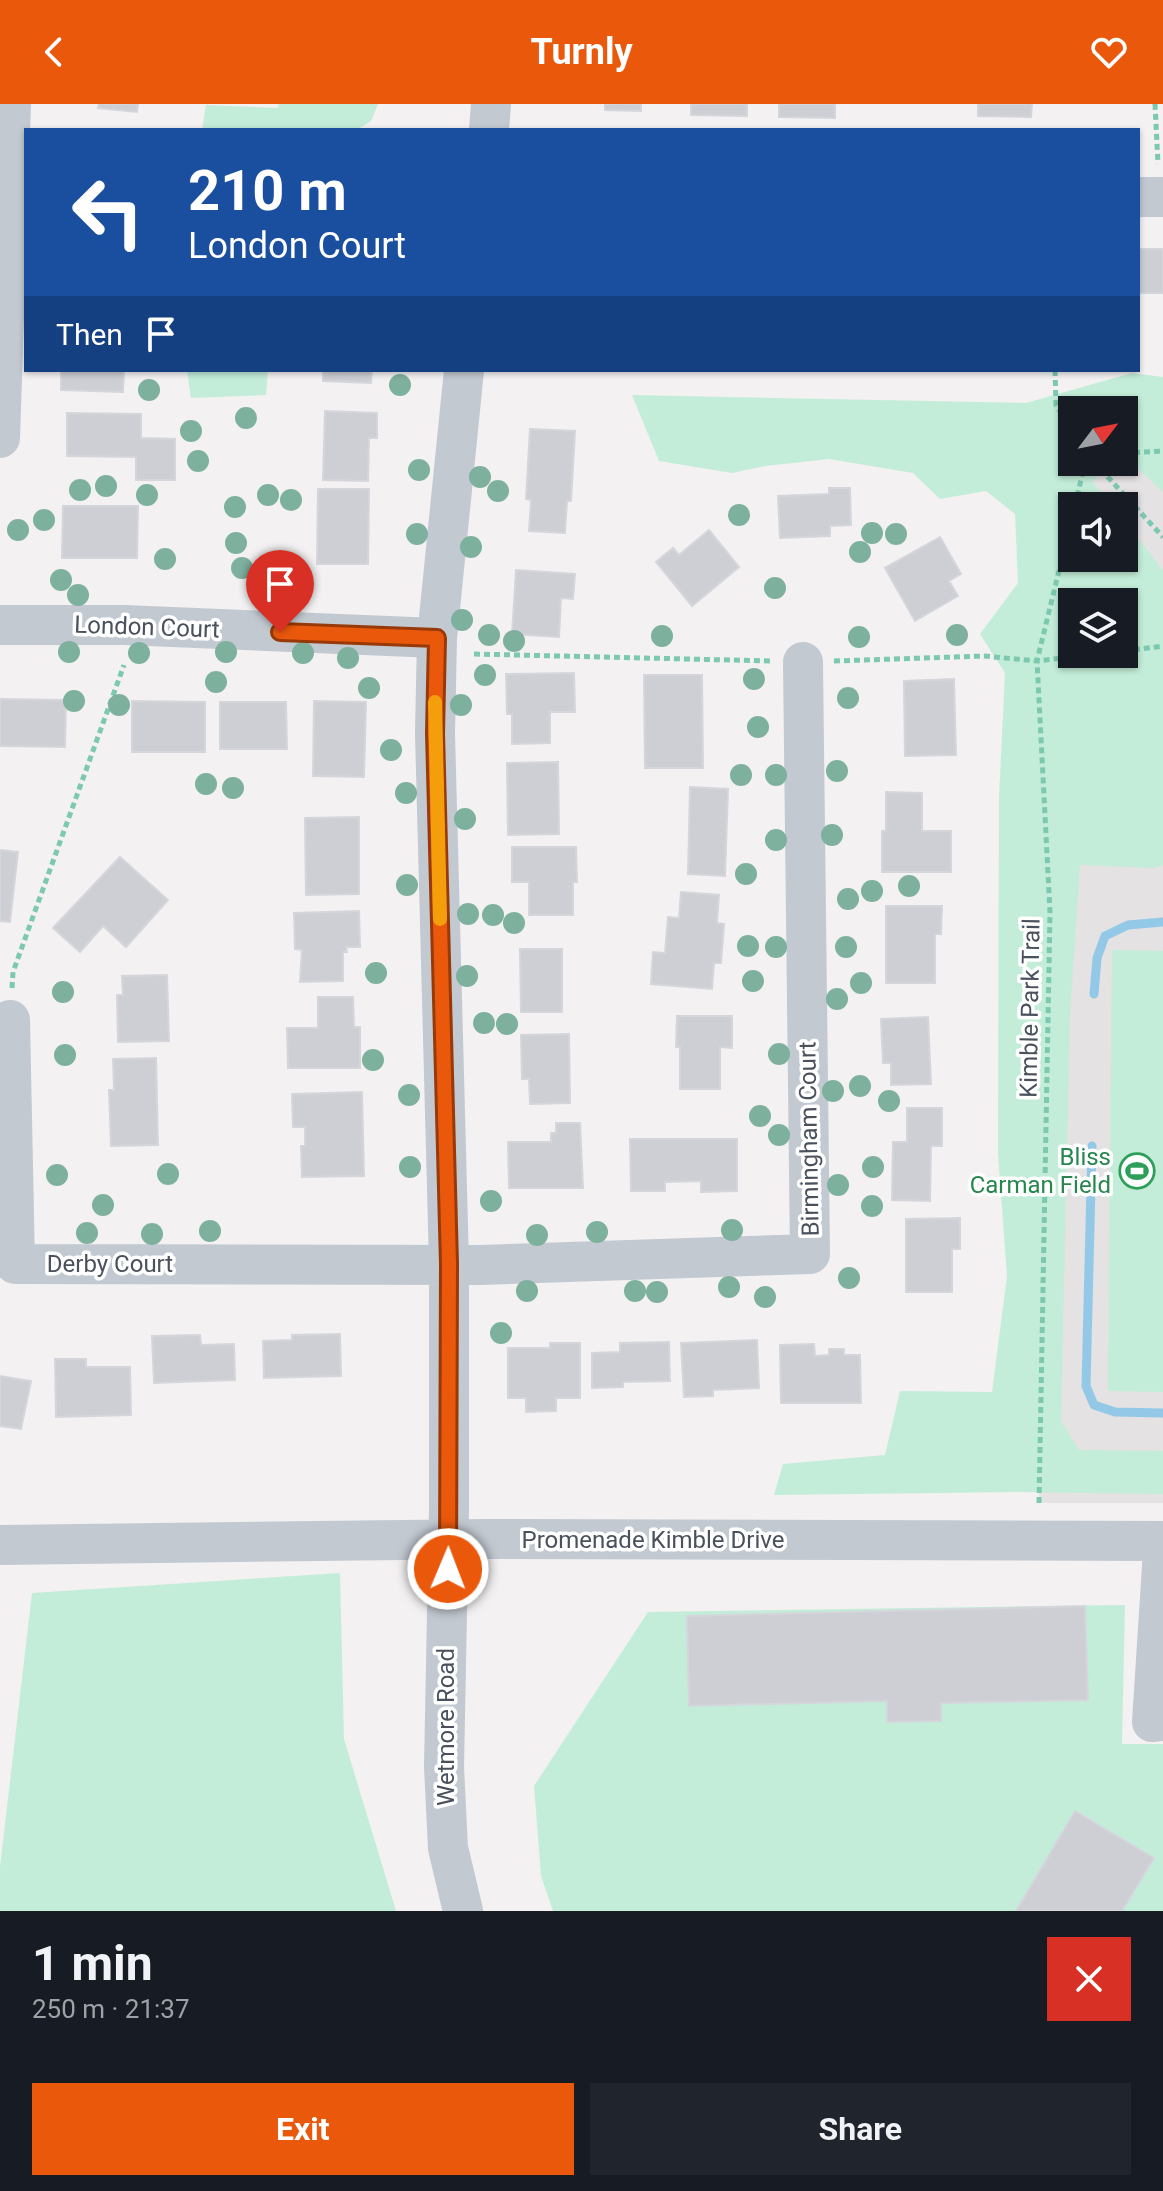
<!DOCTYPE html>
<meta charset="utf-8">
<style>
body{margin:0;font-family:Roboto,sans-serif;background:#20242c;color:#f1f3f6;height:100vh;display:flex;flex-direction:column;font-size:30px;white-space:nowrap}
*{box-sizing:border-box;margin:0}
p{font-size:26px;color:#9ea1a6}
.icon{flex:none;width:44px;height:44px;fill:none;stroke:currentColor;stroke-width:2;stroke-linecap:round;stroke-linejoin:round}
.map{position:relative;height:1807px;overflow:hidden}
.drawer{display:flex;flex-direction:column;background:#171b24;flex:1}
.drawer>*{flex:none}
.hud{position:absolute;left:24px;top:24px;width:1116px;height:244px;border-radius:0px;box-shadow:0 2px 6px #0004;background:#1a4fa0;color:#fff;overflow:hidden}
.needle{width:52px;rotate:58deg}
.fabs{position:absolute;left:1058px;top:292px;display:grid;gap:16px}
.fabs a{display:grid;place-items:center;width:80px;height:80px;border-radius:0px;background:#171b24;box-shadow:0 2px 6px #0004;font-size:40px}
.pin{position:absolute;display:grid;place-items:center;width:68px;height:68px;color:#fff;margin:-82px -34px;border-radius:50% 50% 50% 0;rotate:-45deg;box-shadow:0 0 8px #0007}
.pin .icon{rotate:45deg}
.me{position:absolute;width:88px;margin:-44px;rotate:1deg;stroke-linejoin:round;filter:drop-shadow(0 0 6px #0008)}
.turn{display:flex;align-items:center;gap:28px;height:168px;padding:0 32px;font-size:36px}
.turn .icon{width:104px;height:104px;stroke-width:2.5}
.turn b{display:block;font-size:56px;line-height:68px}
.then{display:flex;align-items:center;height:76px;padding:0 32px;background:#0003;gap:16px;font-size:30px}
.round{display:grid;place-items:center;flex:none;width:84px;height:84px;border-radius:0px;background:#20242c}
.overview{display:flex;align-items:center;justify-content:space-between;height:136px;padding:0 32px}
h1{font-size:48px;font-weight:700;line-height:60px}
.cta{display:flex;gap:16px;margin-top:auto;padding:16px 32px}
.cta a{flex:1;height:92px;border-radius:0px;background:#ea580c;color:#fff;font-size:32px;font-weight:700;line-height:92px;text-align:center}
.cta a+a{background:#20242c;color:#f1f3f6}
header{display:flex;justify-content:space-between;align-items:center;height:104px;padding:0 32px;background:#ea580c;color:#fff;font-size:36px;font-weight:700}
.map>svg:first-child{display:block}
</style>
<header><svg class="icon" aria-label="back" viewBox="0 0 24 24"><path d="M15 5l-7 7 7 7"/></svg>Turnly<svg class="icon" aria-label="heart" viewBox="0 0 24 24"><path d="M12 20l-8-8c-3-5 5-10 8-4 3-6 11-1 8 4z"/></svg></header>
<div class="map">
<svg width="1163" height="1807" viewBox="0 0 1163 1807">
<rect width="100%" height="100%" fill="#f3f1f1"/>
<!-- education -->
<path fill="#e4e2e2" fill-rule="evenodd" d="M1163,347V1399H1039L1050,808L1072,454H1124V402H1075L1085,358H1124V349ZM1072,498H1124V550H1072Z"/>
<!-- green -->
<path fill="#c3edd9" fill-rule="evenodd" d="M279,0H378L371,17L357,26H202L206,1L278,4Z
M187,266H268L266,291L191,294Z
M1132,269L1163,273V388L1124,352V306H1072V358H1114L1092,377L1112,402H1072V454H1124V417L1163,466V761L1154,764L1080,761L1070,911L1061,1317L1079,1346L1163,1347V1390L1018,1388L774,1391L783,1360L885,1351L900,1287L992,1288L1007,1172L998,1050L999,692L1005,569L980,530L1018,479L1015,410L986,387L940,395L913,369L829,355L765,362L732,369L659,357L632,291L1026,299ZM1124,498V550H1072V498Z
M1112,846L1163,847V1288L1108,1287Z
M340,1469L344,1635L396,1807H0V1763L32,1489Z
M1125,1501L1122,1640H1163V1807H553L541,1772L534,1682L648,1508Z"/>
<g fill="none" stroke-linecap="round" stroke-linejoin="round">
<!-- stream -->
<path stroke="#93c9e7" stroke-width="9" d="M1094,890L1097,854L1105,832L1128,821L1163,818
M1092,1042L1086,1282L1094,1301L1115,1308L1163,1309"/>
</g>
<!-- building -->
<path fill="#cecfd5" stroke="#d5d6dc" stroke-width="2" d="M99,0H138L137,8L98,4Z
M605,0H641V7L605,6Z
M691,0H747V12L691,11Z
M779,0H835V14L779,13Z
M978,0H1032L1031,13L978,12Z
M1138,145H1163V189H1138Z
M61,266H124L123,288L61,286Z
M323,266H372L371,279L323,277Z
M325,307L377,309V334H369L368,377L323,376Z
M67,309L141,310V334L175,335V376H136V353L67,352Z
M530,325L575,327L571,397H567L565,429L529,427L531,396L526,395Z
M829,384H850L851,421L830,422V432L780,434L778,392L829,390Z
M318,385H369L368,460H317Z
M63,402H138L137,454H62Z
M709,426L739,463L692,502L656,458L673,444L679,451Z
M940,433L961,470L949,477L958,492L915,517L885,464Z
M516,466L575,470L573,495L561,494L559,533L512,530Z
M574,569L575,608H550V639L512,640V610H507L506,570Z
M644,571H702L703,664H645Z
M954,575L956,651L905,652L904,577Z
M0,595L66,596L65,643L0,642Z
M132,597L205,598V648H132Z
M314,597L366,598L364,673L313,672Z
M220,598H286L287,645H220Z
M558,658L559,730L508,731L507,659Z
M690,683L728,685L725,772L688,770Z
M886,688L922,689V727H951V768H882V727H886Z
M359,713V790L306,791L305,714Z
M512,743H576L577,778H573V811H529V778H512Z
M0,746L18,748L10,818L0,817Z
M120,753L168,796L126,843L103,822L80,848L53,824Z
M681,788L719,791L717,819L724,820L721,859H714L712,885L651,880L653,848L665,849L668,813L679,814Z
M886,802H942L941,830H935V879H886Z
M359,807L360,843H346L347,848H343V877L300,878L302,846L295,845L294,809Z
M520,845H562V908H521Z
M167,871L169,937L118,938L117,891H123L122,872Z
M318,893H353L354,923H360V964H288L287,924H318Z
M677,912H732V944L720,943V985H680V943H676Z
M928,913L931,980L891,981V959H883L881,915Z
M569,930L570,999L530,1000L529,975H522L521,931Z
M156,954L158,1041L111,1042L109,986H114L113,955Z
M362,988L364,1072L302,1073L301,1042H305V1023H293L292,990Z
M907,1004H942V1042H931L930,1097L892,1096L893,1038H907Z
M556,1019H580L583,1084H509L508,1038H551V1029H556Z
M630,1035H737V1087L701,1088V1077L665,1078V1087H631Z
M960,1114V1145H952V1188H906V1115Z
M340,1230L341,1272L264,1274L263,1237L292,1236V1231Z
M200,1231L201,1241L234,1240L235,1276L154,1279L152,1232Z
M757,1236L759,1284L713,1286V1292L684,1293L681,1239Z
M669,1238L670,1277L623,1278V1283L592,1284V1249L620,1248V1239Z
M550,1239H580V1294H556V1307L526,1308V1294H508V1244H550Z
M814,1240L815,1252L829,1251V1245H844V1251H860L861,1299H781L780,1241Z
M55,1255H86V1263H130L131,1311L56,1313Z
M0,1272L31,1277L21,1325L0,1322Z
M1085,1502L1088,1596L941,1599V1617L887,1618V1597L689,1602L687,1512Z
M1075,1707L1154,1754L1122,1807H1016Z"/>
<g fill="none" stroke-linecap="round" stroke-linejoin="round">
<!-- path -->
<path stroke="#7dc9af" stroke-width="5" stroke-dasharray="6 4" stroke-linecap="butt" d="M1155,0L1158,60
M1055,266L1056,301L1072,326
M1124,349L1163,347
M1094,358L1163,433
M1075,402L1085,358
M1124,547L1163,542
M474,550L772,557
M834,557L984,552L1037,557L1097,550
M12,884L13,868L124,561
M1039,1399L1050,808L1037,557L1072,413"/>
<!-- minor -->
<path stroke="#c2c9d1" stroke-width="40" d="M489,26L491,0
M1138,93H1163
M0,334L11,0
M0,521H124L437,534
M10,916L15,1160L480,1161L810,1150L803,558
M0,1441L487,1435L1163,1437
M1163,1447L1152,1618L1163,1617
M463,1807L448,1744L444,1663L449,1406V1160L435,629L437,534L464,266"/>
</g>
<!-- trees -->
<g fill="#7eb09e">
<circle cx="400" cy="281" r="11"/>
<circle cx="149" cy="286" r="11"/>
<circle cx="246" cy="314" r="11"/>
<circle cx="191" cy="327" r="11"/>
<circle cx="198" cy="357" r="11"/>
<circle cx="419" cy="366" r="11"/>
<circle cx="480" cy="373" r="11"/>
<circle cx="106" cy="382" r="11"/>
<circle cx="80" cy="386" r="11"/>
<circle cx="498" cy="387" r="11"/>
<circle cx="147" cy="391" r="11"/>
<circle cx="268" cy="391" r="11"/>
<circle cx="291" cy="396" r="11"/>
<circle cx="235" cy="403" r="11"/>
<circle cx="739" cy="411" r="11"/>
<circle cx="44" cy="416" r="11"/>
<circle cx="18" cy="426" r="11"/>
<circle cx="872" cy="429" r="11"/>
<circle cx="417" cy="430" r="11"/>
<circle cx="896" cy="430" r="11"/>
<circle cx="236" cy="439" r="11"/>
<circle cx="471" cy="443" r="11"/>
<circle cx="860" cy="448" r="11"/>
<circle cx="165" cy="455" r="11"/>
<circle cx="242" cy="464" r="11"/>
<circle cx="274" cy="468" r="11"/>
<circle cx="61" cy="476" r="11"/>
<circle cx="775" cy="484" r="11"/>
<circle cx="78" cy="491" r="11"/>
<circle cx="462" cy="516" r="11"/>
<circle cx="489" cy="531" r="11"/>
<circle cx="957" cy="531" r="11"/>
<circle cx="662" cy="532" r="11"/>
<circle cx="859" cy="533" r="11"/>
<circle cx="514" cy="537" r="11"/>
<circle cx="69" cy="548" r="11"/>
<circle cx="226" cy="548" r="11"/>
<circle cx="139" cy="549" r="11"/>
<circle cx="303" cy="549" r="11"/>
<circle cx="348" cy="554" r="11"/>
<circle cx="485" cy="571" r="11"/>
<circle cx="754" cy="575" r="11"/>
<circle cx="216" cy="578" r="11"/>
<circle cx="369" cy="584" r="11"/>
<circle cx="848" cy="594" r="11"/>
<circle cx="74" cy="597" r="11"/>
<circle cx="119" cy="601" r="11"/>
<circle cx="461" cy="601" r="11"/>
<circle cx="758" cy="623" r="11"/>
<circle cx="391" cy="646" r="11"/>
<circle cx="837" cy="667" r="11"/>
<circle cx="741" cy="671" r="11"/>
<circle cx="776" cy="671" r="11"/>
<circle cx="206" cy="680" r="11"/>
<circle cx="233" cy="684" r="11"/>
<circle cx="406" cy="689" r="11"/>
<circle cx="465" cy="715" r="11"/>
<circle cx="832" cy="731" r="11"/>
<circle cx="776" cy="736" r="11"/>
<circle cx="746" cy="770" r="11"/>
<circle cx="407" cy="781" r="11"/>
<circle cx="909" cy="782" r="11"/>
<circle cx="872" cy="787" r="11"/>
<circle cx="848" cy="795" r="11"/>
<circle cx="468" cy="810" r="11"/>
<circle cx="493" cy="811" r="11"/>
<circle cx="514" cy="819" r="11"/>
<circle cx="748" cy="842" r="11"/>
<circle cx="776" cy="843" r="11"/>
<circle cx="846" cy="843" r="11"/>
<circle cx="376" cy="869" r="11"/>
<circle cx="467" cy="872" r="11"/>
<circle cx="753" cy="877" r="11"/>
<circle cx="861" cy="879" r="11"/>
<circle cx="63" cy="888" r="11"/>
<circle cx="837" cy="895" r="11"/>
<circle cx="484" cy="919" r="11"/>
<circle cx="507" cy="920" r="11"/>
<circle cx="779" cy="950" r="11"/>
<circle cx="65" cy="951" r="11"/>
<circle cx="373" cy="956" r="11"/>
<circle cx="860" cy="982" r="11"/>
<circle cx="833" cy="987" r="11"/>
<circle cx="409" cy="991" r="11"/>
<circle cx="889" cy="997" r="11"/>
<circle cx="760" cy="1012" r="11"/>
<circle cx="779" cy="1031" r="11"/>
<circle cx="410" cy="1063" r="11"/>
<circle cx="873" cy="1063" r="11"/>
<circle cx="168" cy="1070" r="11"/>
<circle cx="57" cy="1071" r="11"/>
<circle cx="838" cy="1081" r="11"/>
<circle cx="491" cy="1097" r="11"/>
<circle cx="103" cy="1101" r="11"/>
<circle cx="872" cy="1102" r="11"/>
<circle cx="732" cy="1126" r="11"/>
<circle cx="210" cy="1127" r="11"/>
<circle cx="597" cy="1128" r="11"/>
<circle cx="87" cy="1129" r="11"/>
<circle cx="152" cy="1130" r="11"/>
<circle cx="537" cy="1131" r="11"/>
<circle cx="849" cy="1174" r="11"/>
<circle cx="729" cy="1183" r="11"/>
<circle cx="527" cy="1187" r="11"/>
<circle cx="635" cy="1187" r="11"/>
<circle cx="657" cy="1188" r="11"/>
<circle cx="765" cy="1193" r="11"/>
<circle cx="501" cy="1229" r="11"/>
</g>
<g fill="none" stroke-linecap="round" stroke-linejoin="round">
<defs>
<path id="route" d="M280,528L437,534L435,629L449,1160L448,1465"/>
</defs>
<!-- route casing -->
<use href="#route" stroke="#983908" stroke-width="20"/>
<!-- route -->
<use href="#route" stroke="#ea580c" stroke-width="14"/>
<!-- slow -->
<path stroke="#f59e0b" stroke-width="14" d="M435,598L440,815"/>
</g>
<!-- icons -->
<defs>
<symbol id="stadium-ring" viewBox="-11 -11 22 22"><circle r="9.5" fill="#fff" stroke="#2e9e5b" stroke-width="1.5"/><path d="M0-5a6.5 5 0 1 0 0 10a6.5 5 0 1 0 0-10ZM-3.5-1.8h7v3.6h-7Z" fill="#2e9e5b"/></symbol>
</defs>
<g fill-rule="evenodd">
<use href="#stadium-ring" x="1117" y="1047" width="40" height="40"/>
</g>
<g text-anchor="middle" stroke-width="7" stroke-linejoin="round" paint-order="stroke">
<!-- street labels -->
<g font-size="24" fill="#4a515d" stroke="#fff">
<text transform="translate(147 523) rotate(2)" y="8">London Court</text>
<text transform="translate(1030 904) rotate(-89)" y="8">Kimble Park Trail</text>
<text transform="translate(809 1035) rotate(-91)" y="8">Birmingham Court</text>
<text x="110" y="1168">Derby Court</text>
<text x="653" y="1444">Promenade Kimble Drive</text>
<text transform="translate(446 1623) rotate(-90)" y="8">Wetmore Road</text>
</g>
<!-- leisure labels -->
<g font-size="24" fill="#27864d" stroke="#fff" text-anchor="end">
<text x="1111" y="1061">Bliss<tspan x="1111" dy="28">Carman Field</tspan></text>
</g>
</g>
</svg>
<div class="fabs">
<a><svg class="needle" viewBox="-14 -14 28 28"><path d="M0-13l5 13h-10z" fill="#e53935"/><path d="M0 13l5-13h-10z" fill="#9ea1a6"/></svg></a>
<a><svg class="icon" aria-label="sound" viewBox="0 0 24 24"><path d="M4 9h4l5-4v14l-5-4H4zM17 9q2 3 0 6"/></svg></a>
<a><svg class="icon" aria-label="layers" viewBox="0 0 24 24"><path d="M12 4l9 5-9 5-9-5zM3 14l9 5 9-5"/></svg></a>
</div>
<div class="pin" style="left:280px;top:528px;background:#d93025"><svg class="icon" aria-label="arrive" viewBox="0 0 24 24"><path d="M6 21V4h12l-3 4 3 4H6"/></svg></div>
<svg class="me" style="left:448px;top:1465px" viewBox="-20 -20 40 40"><circle r="17" fill="#ea580c" stroke="#fff" stroke-width="3"/><path d="M0-11L8 9 0 5-8 9z" fill="#fff"/></svg>
<div class="hud">
<div class="turn"><svg class="icon" aria-label="left" viewBox="0 0 24 24"><path d="M17 20v-9H6M10 6l-5 5 5 5"/></svg><div><b>210 m</b>London Court</div></div>
<div class="then">Then<svg class="icon" aria-label="arrive" viewBox="0 0 24 24"><path d="M6 21V4h12l-3 4 3 4H6"/></svg></div>
</div>
</div>
<section class="drawer">
<div class="overview"><div><h1>1 min</h1><p>250 m · 21:37</p></div><a class="round" style="background:#d93025;color:#fff"><svg class="icon" aria-label="close" viewBox="0 0 24 24"><path d="M6 6l12 12M18 6L6 18"/></svg></a></div>
<div class="cta"><a>Exit</a><a>Share</a></div>
</section>
